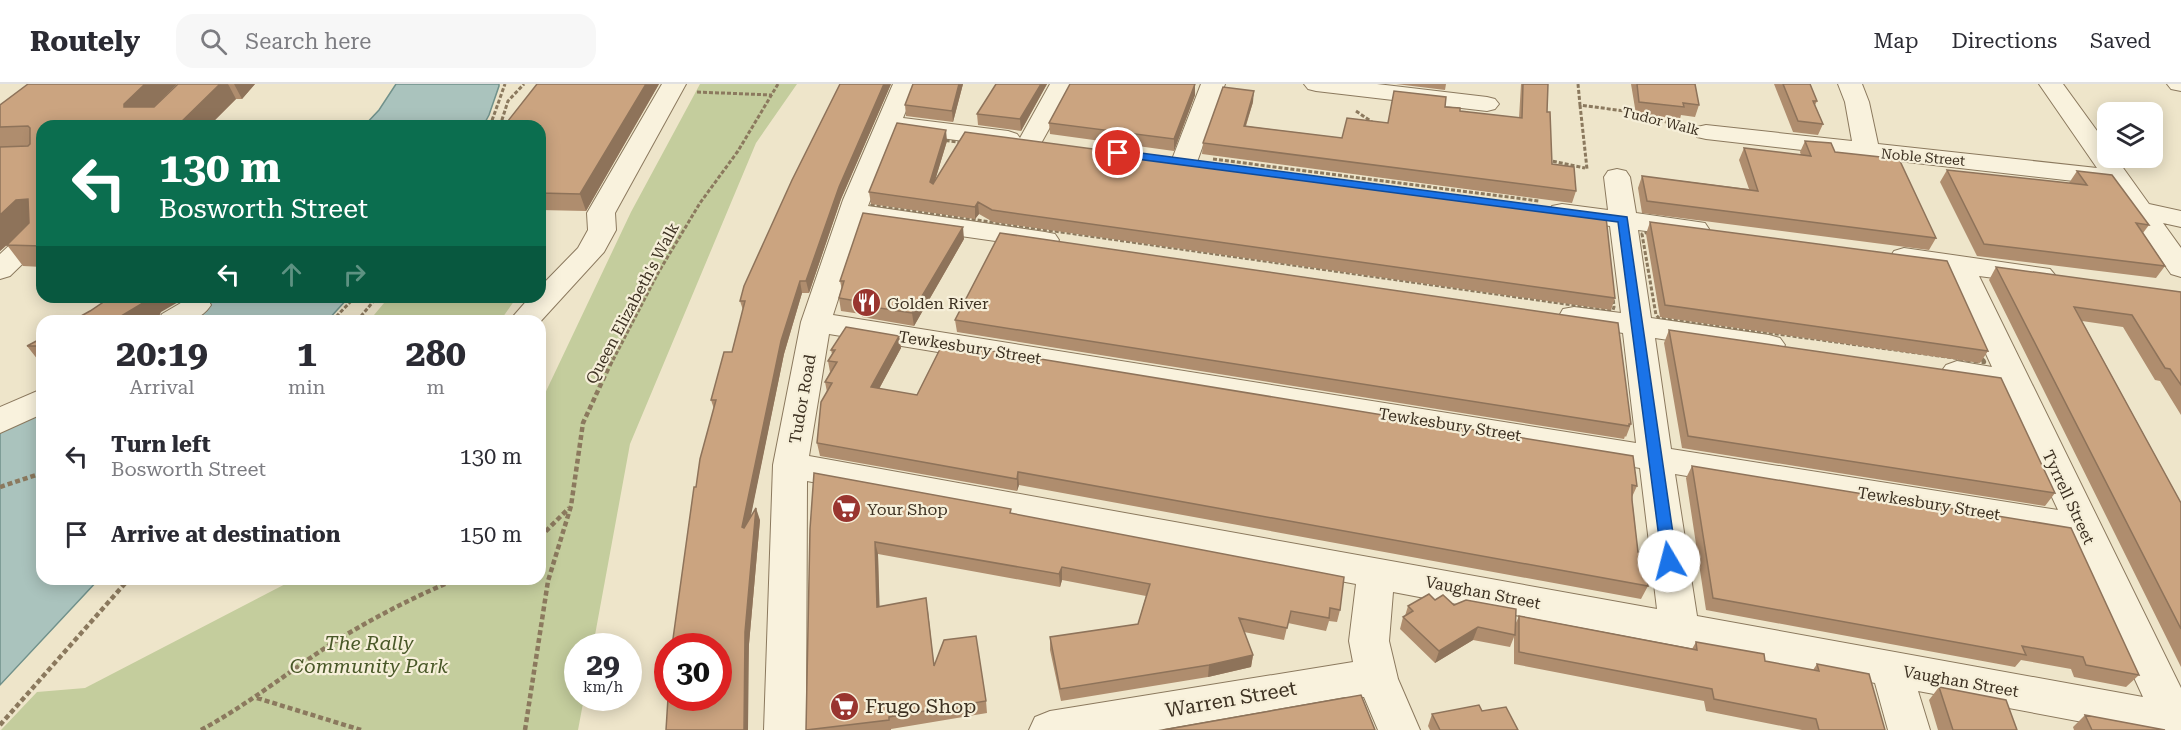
<!DOCTYPE html>
<style>
body{margin:0;font-family:"Roboto Serif",serif;background:#f7f7f7;color:#2b2b33;height:100vh;display:flex;flex-direction:column;font-size:22px;white-space:nowrap}
*{box-sizing:border-box;margin:0}
p{font-size:20px;color:#7c7c81}
.icon{flex:none;width:33px;height:33px;fill:none;stroke:currentColor;stroke-width:2;stroke-linecap:round;stroke-linejoin:round}
.map{position:relative;flex:1;overflow:hidden}
.sheet{position:absolute;left:36px;top:231px;width:510px;height:270px;display:flex;flex-direction:column;background:#fff;border-radius:18px;box-shadow:0 3px 15px #0003}
.sheet>*{flex:none}
.top-card{position:absolute;left:36px;top:36px;width:510px;height:183px;border-radius:18px;box-shadow:0 3px 15px #0003;background:#0b6e4f;color:#fff;overflow:hidden}
.fabs{position:absolute;left:2097px;top:18px;display:grid;gap:12px}
.fabs a{display:grid;place-items:center;width:66px;height:66px;border-radius:12px;background:#fff;box-shadow:0 3px 15px #0003;font-size:30px}
.speed{position:absolute;left:564px;top:549px;display:flex;gap:12px;font-size:30px;font-weight:700;text-align:center}
.speed>*{display:grid;place-content:center;width:78px;height:78px;border-radius:50%;background:#fff;box-shadow:0 3px 15px #0003;line-height:1}
.speed small{font-size:15px;font-weight:400}
.speed .limit{border:9px solid #d22;background:#fff;color:#111}
.pin{position:absolute;display:grid;place-items:center;width:51px;height:51px;color:#fff;margin:-26px;border:3px solid #fff;border-radius:50%;box-shadow:0 2px 6px #0007}
.me{position:absolute;width:66px;margin:-33px;rotate:352deg;stroke-linejoin:round;filter:drop-shadow(0 0 4px #0008)}
.turn{display:flex;align-items:center;gap:21px;height:126px;padding:0 24px;font-size:27px}
.turn .icon{width:78px;height:78px;stroke-width:2.5}
.turn b{display:block;font-size:42px;line-height:51px}
.lanes{display:flex;align-items:center;height:57px;padding:0 24px;background:#0003;justify-content:center;gap:30px;direction:ltr}
.lanes .off{opacity:.35}
.eta{display:flex;justify-content:space-evenly;align-items:center;height:102px;text-align:center}
.eta b{font-size:36px;font-weight:700;line-height:42px}
ul{padding:0;list-style:none}
li{display:flex;align-items:center;gap:18px;height:78px;padding:0 24px}
li div{flex:1}
li b{display:block;font-size:22px}
li em{font-style:normal}
header{display:flex;align-items:center;gap:36px;box-sizing:border-box;height:84px;padding:0 30px;background:#fff;border-bottom:2px solid #e1e1e2}
header strong{font-size:28px}
nav{display:flex;gap:33px;margin-inline-start:auto;font-size:21px}
.search{width:420px;height:54px;background:#f7f7f7;display:flex;align-items:center;gap:15px;box-sizing:border-box;padding:0 21px;border-radius:18px;color:#7c7c81;font-size:22px}
.map>svg:first-child{display:block}
</style>
<header>
<strong>Routely</strong>
<div class="search"><svg class="icon" aria-label="search" viewBox="0 0 24 24"><circle cx="10" cy="10" r="6"/><path d="M15 15l6 6"/></svg>Search here</div>
<nav><a>Map</a><a>Directions</a><a>Saved</a></nav>
</header>
<div class="map">
<svg width="2181" height="646" viewBox="0 0 2181 646">
<rect width="100%" height="100%" fill="#eee5ca"/>
<!-- green -->
<path fill="#c4cd9d" d="M700,0H797L756,59L630,360L593,562H578V614H584L578,646H1L37,608L85,604L295,495H540V320L631,128Z
M389,213H517L500,237H369Z"/>
<!-- water -->
<path fill="#aac3bd" stroke="#70918b" stroke-width="1.5" d="M396,0H499V2L489,31L483,42H364L379,26Z
M216,213H349L327,237H183Z
M42,323V495H99L0,601V343Z"/>
<g fill="none" stroke-linecap="round" stroke-linejoin="round">
<defs>
<path id="minor" d="M662,0H686L615,129L616,146L604,168L540,238L509,237L530,213H540V203L578,164L588,146L587,129Z
M893,0H917L903,34L1008,47L1017,50L1020,54L1050,0H1074L1039,63L1030,66L1021,63L1018,59L1008,63L897,48L868,122L1045,148L1055,150L1059,156L1055,162L1045,164L863,138L833,231L1636,359L1623,249L1563,239L1559,232L1563,225L1574,223L1621,229L1610,142L1552,134L1548,128L1552,122L1562,120L1608,126L1604,93L1608,87L1617,85L1626,87L1630,93L1636,129L1705,139L1709,145L1705,151L1695,153L1638,146L1651,234L1769,251L1780,254L1785,261L1780,268L1769,271L1655,254L1671,365L2058,426L2002,306L1946,295L1941,288L1946,281L1957,277L1992,283L1948,187L1894,179L1890,173L1894,167L1904,164L2050,185L2055,191L2050,197L2040,200L1979,192L2181,604V646H2125L1918,607L1930,646H1888L1875,599L1393,508L1389,557L1398,595L1420,646H1378L1364,613H1345L1158,646H1029L1035,633L1050,627L1353,578L1349,557L1356,500L807,397L806,646H764L773,381L801,238L843,116ZM829,250L1640,384L1657,525L809,372ZM1675,390L2071,456L2143,613L1697,532Z
M1201,0H1225L1197,78L1193,83L1184,86L1175,83L1171,78Z
M1304,0H1377L1487,13L1495,15L1499,20L1495,25L1487,27L1316,7L1308,5Z
M1838,0H1862L1869,18L1878,60L2097,84L2039,0H2063L2108,62V74H2116L2149,120L2181,127V143L2163,139L2181,164V193L2171,190L2109,101L1706,55L1697,53L1694,48L1697,43L1706,41L1852,57L1845,18Z
M2167,0H2181V7L2171,5Z
M42,138V161L10,192L0,195V170L32,140Z
M191,213L207,214L211,221C198,241 179,237 158,237L162,230Z
M42,305V330L0,349V323Z"/>
</defs>
<!-- minor casing -->
<use href="#minor" stroke="#8b795e" stroke-width="2"/>
<!-- path-far1 -->
<path stroke="#8b795e" stroke-width="3" stroke-dasharray="4 2" stroke-linecap="butt" d="M1578,0L1580,21L1639,29L1684,44
M697,8L772,11
M1580,21L1587,85
M1356,27L1372,38
M490,42L505,0
M500,42L508,17L524,0
M904,51L1603,143L1606,145L1614,223L1613,226H1608L872,121L871,118L896,54Z
M1213,75L1539,117
M1547,76L1585,84
M332,237L355,213
M357,237L377,213
M613,276L658,189L700,119L738,67L778,0
M1969,276L1659,234L1656,231L1642,150L1648,148L1942,188L1945,190L1983,276"/>
<!-- path -->
<path stroke="#8b795e" stroke-width="4.5" stroke-dasharray="5 3" stroke-linecap="butt" d="M1958,274L1984,278L1982,274
M0,403L42,389
M540,453L569,424
M257,614L361,646
M0,641L129,495
M201,646C247,621 287,589 331,560C371,535 413,513 457,495
M525,646L548,497L571,422L583,339L613,274"/>
<!-- minor -->
<use href="#minor" fill="#f9f2dd" fill-rule="evenodd"/>
</g>
<!-- wall -->
<path fill="#af8d6e" d="M177,0L155,22L178,0H255L242,15H236L209,42H42V183L23,182L7,161L0,167V21Z
M659,0L586,127L540,126V42Z
M840,0H891L841,115L809,209H802L784,270L750,434L760,436L749,560L696,403L714,325L711,316L732,268L743,226L740,217Z
M913,0H963L953,38L906,32L905,21Z
M996,0H1047L1021,47L978,41L977,30Z
M1195,0V11L1174,67L1050,50L1049,39Z
M1396,0H1446L1445,6Z
M1521,0H1548L1547,28L1552,80L1576,107L1572,119L1202,70L1203,59L1253,18L1246,42L1342,54L1445,23L1460,27L1519,34Z
M1631,0H1695L1699,21L1695,33L1681,31L1680,35L1636,30Z
M1774,0H1810L1817,17L1815,21L1823,40L1818,51L1793,48Z
M947,57L935,96L1615,214L1611,226L993,138L979,130L975,135L871,120L869,108Z
M1805,57L1835,68L1936,154L1929,166L1642,129L1638,104L1642,92L1749,105L1739,76L1744,64L1801,71L1800,68Z
M1947,86L2070,100L2069,99L2077,87L2149,141L2143,149L2165,182L2156,194L1977,172L1940,98Z
M1650,138L1988,267L1980,279L1660,233L1646,150Z
M964,155L914,242L862,233L861,230L841,227L839,214L842,206L840,197Z
M1996,183L2181,208V331L2160,297L2155,296L2123,243L2082,237L2181,419V583L1989,196Z
M955,236L1631,340L1626,353L1625,352L1624,355L957,248Z
M1669,246L2055,409L2045,422L1682,364L1664,259Z
M899,252L901,264L879,305L917,311L1637,402L1632,413L1638,468L1648,502L1641,515L1019,401L1017,407L820,372L817,359L827,308L825,298L830,288L828,277L832,270L831,266Z
M42,254V281L27,262Z
M1692,382L2139,591L2126,603L2074,593L2071,585L2021,576L2015,583L1706,526L1686,394Z
M1011,429L1340,526L1337,538L1329,537L1326,547L1288,539L1284,556L1244,548L1253,571L1251,583L1208,593L1061,617L1050,566V553L1138,540L1146,512L1062,496L1060,503L878,470L879,523L928,527L934,581L986,617L987,629L891,645V646H806L810,445Z
M1435,516L1515,541L1519,532L1692,565L1696,558L1765,577L1813,586L1817,580L1885,646H1802L1706,627L1704,617L1514,580V553L1510,563L1473,556L1435,579L1400,545L1403,533L1405,532L1408,522Z
M1939,603L2017,646H1938L1929,616Z
M1482,627L1518,646H1430L1428,642L1432,630Z
M2085,631L2165,646H2074L2073,643Z"/>
<!-- shaded-wall -->
<path fill="#8e735a" d="M145,0H177L136,40L124,23V20Z
M220,0H228L236,15L209,42H178V41Z
M234,0H255L242,15Z
M646,0H659L586,127L580,110Z
M884,0H891L841,115L809,209L806,197L839,103Z
M959,0H963L953,38L952,27Z
M1041,0H1047L1021,47L1020,35Z
M1195,0V11L1174,67V55Z
M1254,7L1253,18L1242,53L1244,42Z
M946,46L947,57L931,110L930,98Z
M28,115L32,138L0,167V131L16,116Z
M978,118L979,130L975,135V123Z
M963,143L964,155L914,242L912,229Z
M800,197L802,209L784,270L746,456L742,443L781,257Z
M146,213H187L161,228L157,237H113Z
M899,252L901,264L873,316L871,303Z
M1018,388L1019,401L1017,407V395Z
M756,424L760,436L749,560L748,646H744L745,548Z
M875,458L878,470L880,535L877,523Z
M1062,483V496L1060,503L1059,490Z
M1478,543L1473,556L1435,579L1439,567Z
M1253,571L1251,583L1208,593L1209,581Z"/>
<!-- building -->
<path fill="#cba480" stroke="#8e735a" stroke-width="1.5" d="M28,0H145L124,20V23H154L178,0H220L178,41L42,42V162L7,161L29,139L28,115L16,116L0,131V63L28,62L30,60V44L28,42L0,43V21Z
M537,0H646L580,110L540,109V42H504Z
M840,0H884L839,103L806,197H800L781,257L742,443L744,444L756,424L745,548L744,646H666L668,614H718V562H672L694,403H696L700,375L716,316H711L724,268H732L745,217H740L744,202L792,96Z
M913,0H959L952,27L905,21Z
M996,0H1041L1020,35L977,30Z
M1070,0H1195L1174,55L1049,39Z
M1523,0H1548L1547,28H1550L1552,80L1574,83L1576,107L1203,59L1223,3L1254,7L1244,42L1342,54L1347,34L1388,39L1394,7L1446,13L1445,23L1460,24V27L1522,34Z
M1637,0H1695L1699,21L1683,19L1684,23L1639,18Z
M1783,0H1810L1817,17H1813L1823,40L1798,37Z
M897,39L946,46L930,98L933,100L965,48L1606,133L1615,214L992,126L978,118L975,123L869,108Z
M1805,57L1831,59L1835,68L1899,75L1936,154L1647,117L1642,92L1758,107L1744,64L1811,72Z
M1947,86L2087,101L2077,87L2112,91L2149,141L2136,139L2165,182L1984,160Z
M863,129L963,143L912,229L860,221L862,218L839,214L844,197H840Z
M1650,138L1947,177L1988,267L1665,221Z
M1000,149L1618,239L1631,340H1629V342L955,236Z
M1996,183L2181,208V301L2170,285L2165,284L2132,231L2074,223L2181,419V545Z
M111,213H146L143,219L113,237H72L90,227Z
M846,243L899,252L871,303L917,311L943,259L1633,372L1637,402L1632,401V416L1638,468L1644,469L1648,502L1018,388L1017,395L817,359L821,318L832,299L825,298L837,278L828,277L835,266H831Z
M1669,246L2001,294L2055,409L1688,352Z
M42,254V262H27Z
M1692,382L2071,444L2139,591L2086,581L2083,573L2022,562L2026,571L1713,514Z
M814,389L1011,425L1010,429L1344,493L1340,526L1330,524L1329,534L1291,527L1287,544L1239,534L1253,571L1209,581L1060,605L1050,553L1138,540L1150,500L1062,483L1059,490L875,458L877,523L926,514L934,582L944,556L976,552L986,617L889,633V636L806,646L810,445Z
M1429,510L1435,516L1443,511L1454,521L1466,516L1516,525L1515,551L1478,543L1439,567L1403,533L1413,527L1408,522Z
M1519,532L1697,566L1696,558L1764,570L1765,577L1819,587L1817,580L1869,590L1885,646H1819L1816,635L1714,615L1712,605L1519,568Z
M1939,603L2006,616L2017,646H1953Z
M1361,611L1375,646H1163Z
M1479,621L1482,627L1506,623L1518,646H1440L1432,630Z
M2085,631L2165,646H2092Z"/>
<!-- route -->
<path fill="#1a73e8" stroke="#114b97" stroke-width="1.5" d="M1118,66L1627,133L1677,477L1675,482H1664L1662,477L1618,138L1114,72V67Z"/>
<!-- icons -->
<defs>
<symbol id="restaurant-disc" viewBox="-11 -11 22 22"><circle r="9.5" fill="#99352f" stroke="#f6efd9"/><path d="M-5-6h1v4h1v-4h1v4h1v-4h1v5L-1.5 .5V6h-2V.5L-5-1ZM5-6V6H3V1.5H1.5Q1.5-4 5-6Z" fill="#fff"/></symbol>
<symbol id="supermarket-disc" viewBox="-11 -11 22 22"><circle r="9.5" fill="#99352f" stroke="#f6efd9"/><path d="M-6-5.5h2.5l.6 2H6L4.5 2H-2.5L-4.4-4H-6ZM-1.5 3.2a1.3 1.3 0 1 0 .1 0ZM3 3.2a1.3 1.3 0 1 0 .1 0Z" fill="#fff"/></symbol>
</defs>
<g fill-rule="evenodd">
<use href="#restaurant-disc" x="850" y="202" width="33" height="33"/>
<use href="#supermarket-disc" x="830" y="408" width="33" height="33"/>
<use href="#supermarket-disc" x="828" y="606" width="33" height="33"/>
</g>
<g text-anchor="middle" stroke-width="4.5" stroke-linejoin="round" paint-order="stroke">
<!-- far-street labels -->
<g font-size="14" fill="#3c3021" stroke="#f6efd9">
<text transform="translate(1661 37) rotate(14)" y="5">Tudor Walk</text>
<text transform="translate(1923 73) rotate(5)" y="5">Noble Street</text>
</g>
<!-- street labels -->
<g font-size="16" fill="#3c3021" stroke="#f6efd9">
<text transform="translate(632 219) rotate(-62)" y="6">Queen Elizabeth's Walk</text>
<text transform="translate(970 263) rotate(9)" y="6">Tewkesbury Street</text>
<text transform="translate(802 315) rotate(-80)" y="6">Tudor Road</text>
<text transform="translate(1450 340) rotate(9)" y="6">Tewkesbury Street</text>
<text transform="translate(2069 413) rotate(65)" y="6">Tyrrell Street</text>
<text transform="translate(1929 419) rotate(9)" y="6">Tewkesbury Street</text>
<text transform="translate(1483 508) rotate(11)" y="6">Vaughan Street</text>
<text transform="translate(1961 597) rotate(10)" y="6">Vaughan Street</text>
</g>
<!-- poi labels -->
<g font-size="16" fill="#3c3021" stroke="#f6efd9" text-anchor="start">
<text x="887" y="225">Golden River</text>
<text x="867" y="431">Your Shop</text>
</g>
<!-- near-park labels -->
<g font-size="20" font-style="italic" fill="#495828" stroke="#f6efd9">
<text x="369" y="566">The Rally<tspan x="369" dy="23">Community Park</tspan></text>
</g>
<!-- near-street labels -->
<g font-size="20" fill="#3c3021" stroke="#f6efd9">
<text transform="translate(1231 615) rotate(-10)" y="7">Warren Street</text>
</g>
<!-- near-poi labels -->
<g font-size="20" fill="#3c3021" stroke="#f6efd9" text-anchor="start">
<text x="865" y="629">Frugo Shop</text>
</g>
</g>
</svg>
<div class="fabs">
<a><svg class="icon" aria-label="layers" viewBox="0 0 24 24"><path d="M12 4l9 5-9 5-9-5zM3 14l9 5 9-5"/></svg></a>
</div>
<div class="speed"><div>29<small>km/h</small></div><div class="limit">30</div></div>
<div class="pin" style="left:1118px;top:69px;background:#d93025"><svg class="icon" aria-label="arrive" viewBox="0 0 24 24"><path d="M6 21V4h12l-3 4 3 4H6"/></svg></div>
<svg class="me" style="left:1669px;top:477px" viewBox="-20 -20 40 40"><circle r="19" fill="#fff"/><path d="M0-13L10 11 0 6-10 11z" fill="#1a73e8"/></svg>
<div class="top-card">
<div class="turn"><svg class="icon" aria-label="left" viewBox="0 0 24 24"><path d="M17 20v-9H6M10 6l-5 5 5 5"/></svg><div><b>130 m</b>Bosworth Street</div></div>
<div class="lanes"><svg class="icon" aria-label="left" viewBox="0 0 24 24"><path d="M17 20v-9H6M10 6l-5 5 5 5"/></svg><svg class="icon off" aria-label="ahead" viewBox="0 0 24 24"><path d="M12 20V5M6 11l6-6 6 6"/></svg><svg class="icon off" aria-label="right" viewBox="0 0 24 24"><path d="M7 20v-9h11M14 6l5 5-5 5"/></svg></div>
</div>
<section class="sheet">
<div class="eta">
<div><b>20:19</b><p>Arrival</p></div>
<div><b>1</b><p>min</p></div>
<div><b>280</b><p>m</p></div>
</div>
<ul>
<li><svg class="icon" aria-label="left" viewBox="0 0 24 24"><path d="M17 20v-9H6M10 6l-5 5 5 5"/></svg><div><b>Turn left</b><p>Bosworth Street</p></div><em>130 m</em></li>
<li><svg class="icon" aria-label="arrive" viewBox="0 0 24 24"><path d="M6 21V4h12l-3 4 3 4H6"/></svg><div><b>Arrive at destination</b></div><em>150 m</em></li>
</ul>
</section>
</div>
